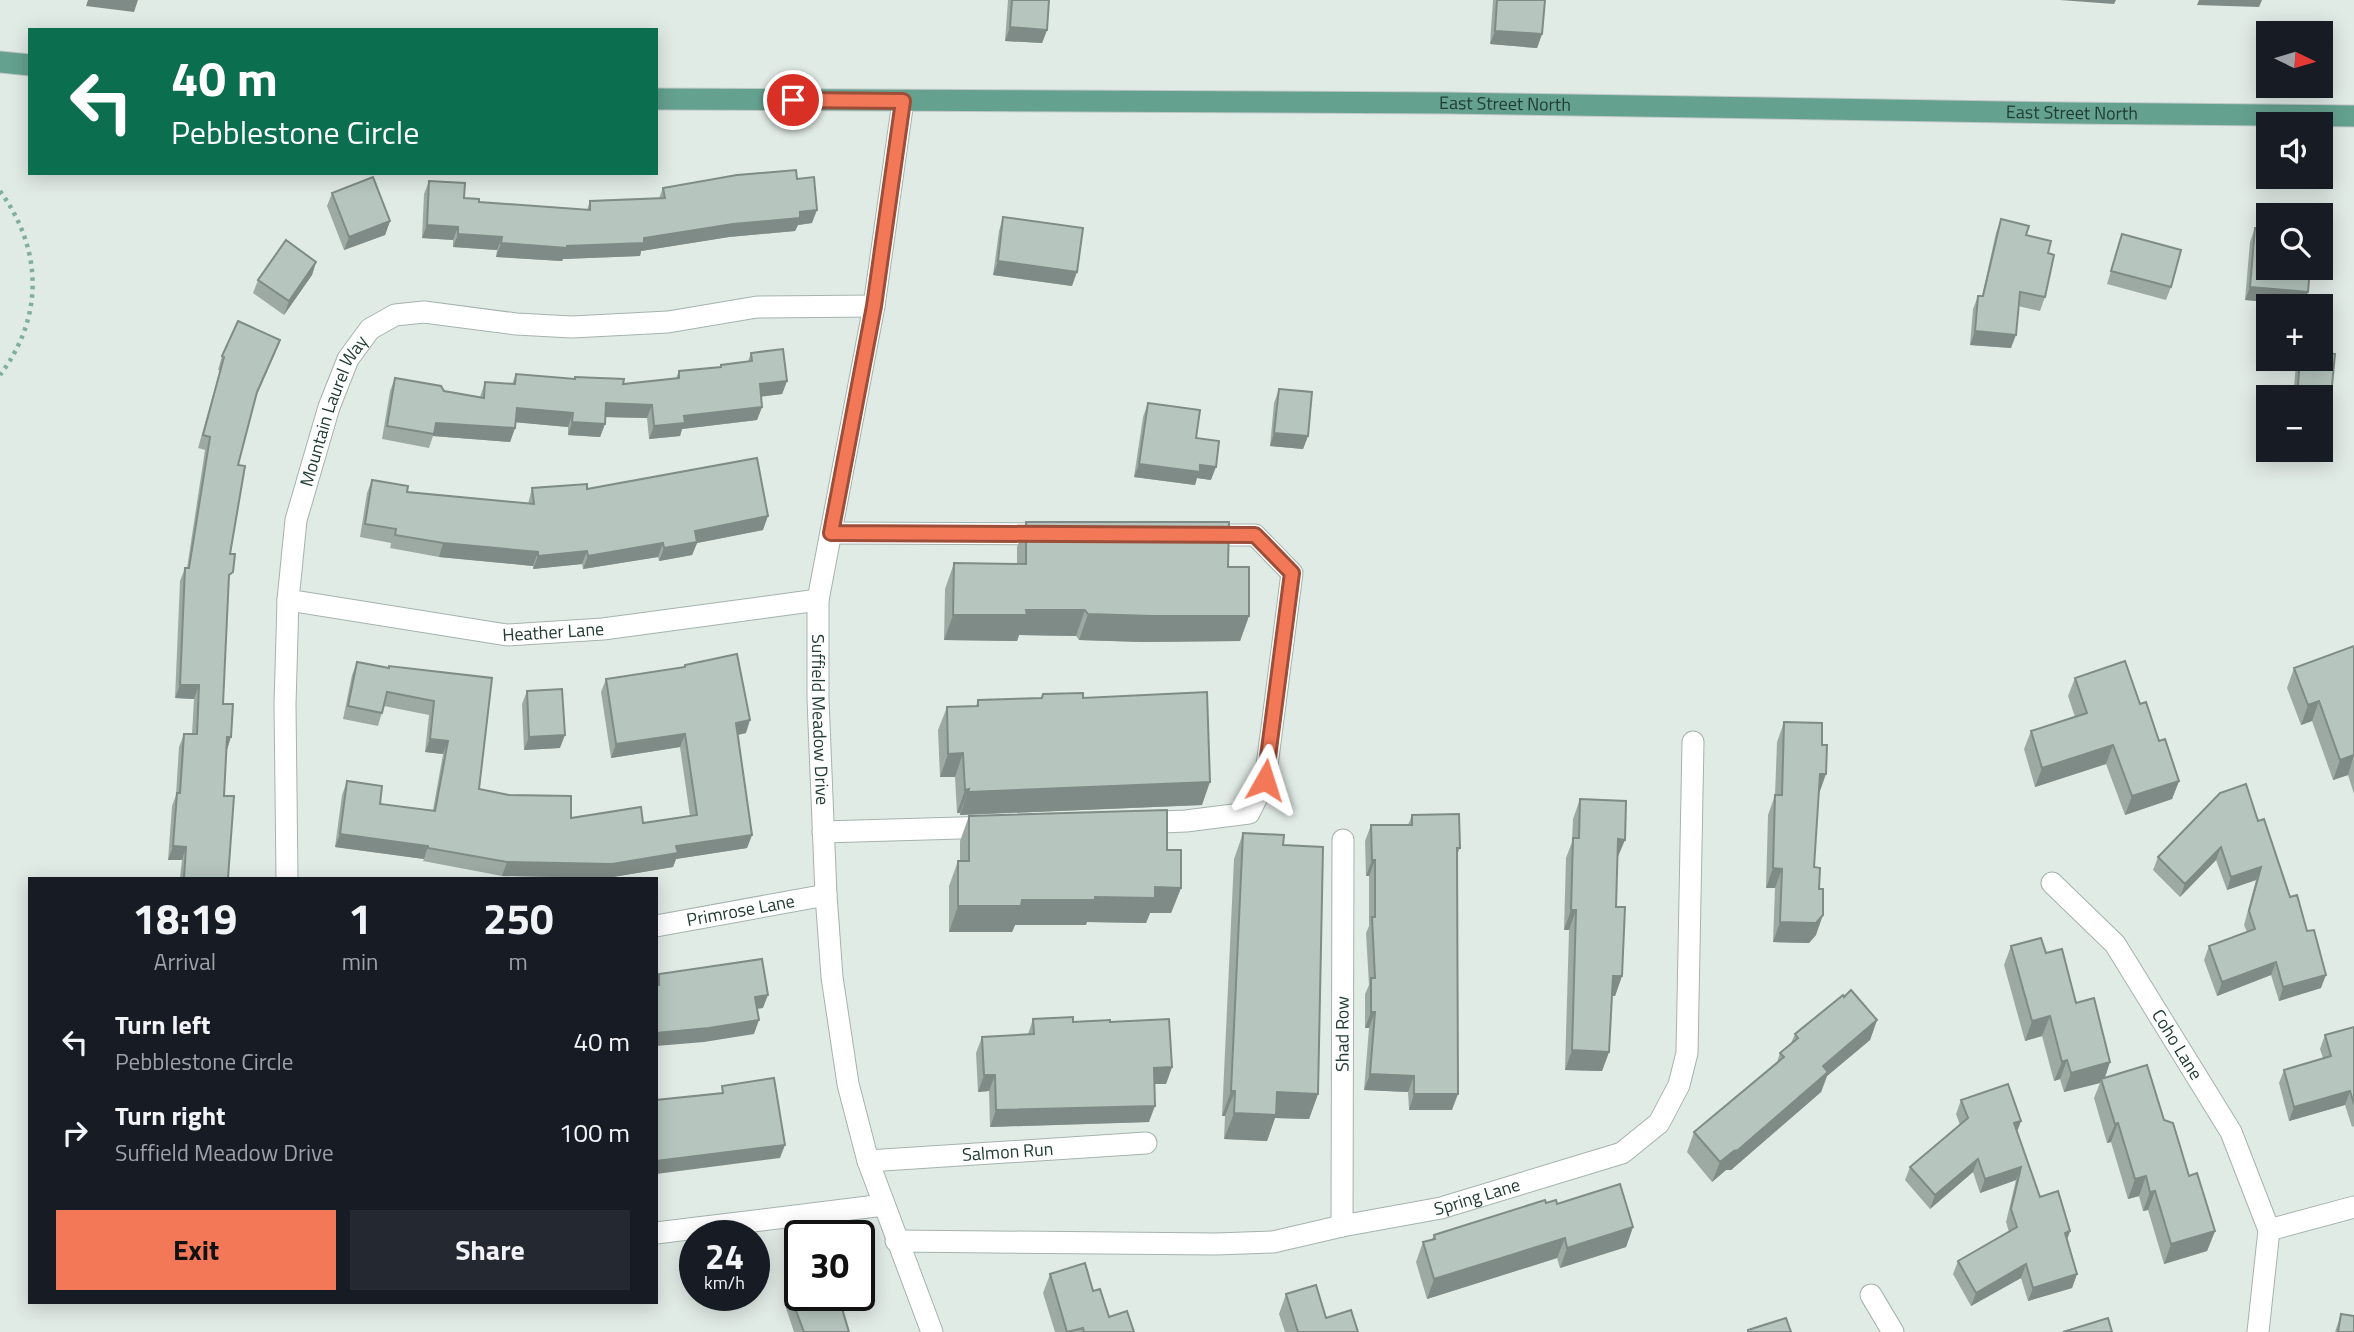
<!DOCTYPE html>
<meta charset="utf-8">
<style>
body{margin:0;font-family:"Titillium Web",sans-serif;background:#242831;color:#f1f3f6;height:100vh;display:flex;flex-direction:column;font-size:26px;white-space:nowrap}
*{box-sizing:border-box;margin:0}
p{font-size:23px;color:#9ea1a6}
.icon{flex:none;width:38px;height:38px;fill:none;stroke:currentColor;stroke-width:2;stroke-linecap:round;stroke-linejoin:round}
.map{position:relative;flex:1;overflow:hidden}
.side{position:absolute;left:28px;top:877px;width:630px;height:427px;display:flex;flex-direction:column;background:#171b24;border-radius:0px;box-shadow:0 4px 18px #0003}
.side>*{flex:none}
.banner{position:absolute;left:28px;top:28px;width:630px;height:147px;border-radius:0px;box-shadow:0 4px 18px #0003;background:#0b6e4f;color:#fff;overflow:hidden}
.needle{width:46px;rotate:95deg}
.controls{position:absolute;left:2256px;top:21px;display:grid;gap:14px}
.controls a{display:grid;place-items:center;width:77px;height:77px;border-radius:0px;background:#171b24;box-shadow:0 4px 18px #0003;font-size:35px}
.speed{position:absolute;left:679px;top:1220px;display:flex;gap:14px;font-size:35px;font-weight:700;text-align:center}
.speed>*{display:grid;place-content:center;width:91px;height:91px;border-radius:50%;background:#171b24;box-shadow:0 4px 18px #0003;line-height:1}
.speed small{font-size:18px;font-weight:400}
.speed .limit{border:4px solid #111;border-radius:10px;background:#fff;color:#111}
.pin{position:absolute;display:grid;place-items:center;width:60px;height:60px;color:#fff;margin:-30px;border:4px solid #fff;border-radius:50%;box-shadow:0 2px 7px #0007}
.me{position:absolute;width:77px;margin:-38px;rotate:6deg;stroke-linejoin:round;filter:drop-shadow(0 0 5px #0008)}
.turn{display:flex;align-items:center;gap:24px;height:147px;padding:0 28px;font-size:32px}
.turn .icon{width:91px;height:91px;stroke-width:2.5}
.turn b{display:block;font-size:49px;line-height:60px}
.eta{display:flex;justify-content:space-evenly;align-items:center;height:119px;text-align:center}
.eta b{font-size:42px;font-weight:700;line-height:49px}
.primary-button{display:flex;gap:14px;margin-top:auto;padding:14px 28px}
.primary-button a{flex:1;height:80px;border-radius:0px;background:#f27858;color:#111;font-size:28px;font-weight:700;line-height:80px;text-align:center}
.primary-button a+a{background:#242831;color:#f1f3f6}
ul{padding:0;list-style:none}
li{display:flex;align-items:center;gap:21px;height:91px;padding:0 28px}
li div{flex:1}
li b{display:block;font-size:26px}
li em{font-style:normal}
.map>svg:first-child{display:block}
</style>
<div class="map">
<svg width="2354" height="1332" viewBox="0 0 2354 1332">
<rect width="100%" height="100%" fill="#e1ebe6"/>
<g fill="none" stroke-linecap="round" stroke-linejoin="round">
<defs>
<g id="minor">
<path id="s1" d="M903,101L874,306L818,600V699L826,895L832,977L848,1084L868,1161L932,1332"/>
<path d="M831,533L1049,534"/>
<path id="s2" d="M288,600L507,635L603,629L818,600"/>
<path d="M1138,823L1186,821L1249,813L1265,781L1292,573L1255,535H1200"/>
<path d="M823,832L994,827"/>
<path id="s3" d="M287,878L285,704L288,600L296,520L329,407L348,359L370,329L395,315L424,312L516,324L572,327L668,322L757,307L874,306"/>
<path id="s4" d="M2052,883L2115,944L2231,1132L2269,1230"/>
<path id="s5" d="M656,926L826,895"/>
<path id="s6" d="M868,1161L1146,1143"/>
<path id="s7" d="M1342,1226L1343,840"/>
<path d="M656,1233L884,1205"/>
<path id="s8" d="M896,1241L1216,1244L1273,1242L1342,1226L1441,1208L1622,1153L1659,1123L1679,1085L1687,1053L1693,742"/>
<path d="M1871,1295L1893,1332"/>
<path d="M2258,1332L2269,1230L2354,1207"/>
</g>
<g id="major">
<path d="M0,62L30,65"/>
<path id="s9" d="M656,99L1447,103L2069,113L2354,116"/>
</g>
</defs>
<!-- minor casing -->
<use href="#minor" stroke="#a4b3ad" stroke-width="23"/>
<!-- major casing -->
<use href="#major" stroke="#c1c8c6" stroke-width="23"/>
<!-- path -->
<path stroke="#81af9f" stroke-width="4.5" stroke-dasharray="3.5 5" stroke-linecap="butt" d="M0,191C43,250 44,317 0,375"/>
<!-- minor -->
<use href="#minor" stroke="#fff" stroke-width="21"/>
<!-- major -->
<use href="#major" stroke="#65a18f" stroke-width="21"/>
</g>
<!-- wall -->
<path fill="#9daaa4" d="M1008,0H1049L1047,30L1042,43L1005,41Z
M1493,0H1545L1542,34L1537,48L1490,44Z
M797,179L812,223L798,225L795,231L729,237L641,251L640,256L563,259L562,261L496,257L497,250L453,247V240L422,238L424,194L429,181L464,198L479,202L587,210L590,201L659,198L663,188Z
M332,193L390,221L385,235L344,250L327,206Z
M1003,217L1072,286L993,275L999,231Z
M2001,219L2026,235L2048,253L2045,297L2040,311L2018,306L2011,348L1970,345L1973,309L1978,296H1982L1996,233Z
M2255,228L2308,292L2303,305L2245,300L2250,242Z
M2122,234L2171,287L2166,300L2107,284Z
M316,262L312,275L284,315L253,293L258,280Z
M275,353L256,397L238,465L230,554L223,704L227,750L224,796L228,878H180L182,860H168L172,806L176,795L179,747L184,734H192L194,699L175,698L180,581L185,568H187L205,450L198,448L220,370H218L222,356Z
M751,353L787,381L782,394L761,397L762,407L757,420L682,429L680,436L649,439L647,418L605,417V424L600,437L568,435V427L516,422L515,428L510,442L433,436L429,448L382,439L390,391L395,378L444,391L480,397L485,382L512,384L516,374L574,379L575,377L623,384L676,378L679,371L720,367L721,365L748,361Z
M2298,359H2320L2323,441L2320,397H2293L2296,364Z
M1279,389L1308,436L1303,449L1270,446L1274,403Z
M1148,403L1196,438L1211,480L1197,478L1195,485L1134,477L1143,417Z
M372,480L407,492L528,504L532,488L587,489L763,530L697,543L692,555L659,561L658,557L583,569L582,564L533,569V566L439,557L390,548L391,543L360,537L367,493Z
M1026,522L1228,567L1249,616L1240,641L1143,642L1079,640L1076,636L1019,635L1017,641L944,640L945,589L954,563L1017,564V547Z
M2354,646V794L2348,775L2333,780L2312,721L2301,725L2287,688L2294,668Z
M357,662L389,668L492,678L479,789L571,818L643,823L690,816L680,747L611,758L601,692L606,679L684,667L685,665L746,733L738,735L752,835L747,848L676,859L673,867L607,878L502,876L423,861L424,859L335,847L342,795L347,781L380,804L433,810L443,754L425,752L429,715L384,706L378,726L343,719L352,675Z
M2075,678L2140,704L2179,781L2172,799L2125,815L2106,764L2035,787L2024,749L2031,731L2075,717L2068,696Z
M527,691L560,748L524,750L522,704Z
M1043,694L1083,698L1202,805L960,815V813H957L955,777H940L938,730L947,707L976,706L978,700L1041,698Z
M1784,722L1818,794L1814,867L1816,935L1809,943L1773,942L1775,888H1766L1768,815L1775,795L1777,742Z
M1580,799L1617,859L1616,907L1622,976L1615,996H1612L1609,1052L1602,1071L1565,1070L1569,930H1564L1566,858L1572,842L1573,819Z
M1412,815L1460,848L1457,855L1452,1110H1409L1408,1092L1364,1090L1369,1028H1365V994L1369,985L1366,933L1369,926V876H1366L1365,841L1371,825H1408Z
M969,816L1167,850L1181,888L1171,913H1150L1146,923L1087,922L1086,925H1015L1012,932H949V886L958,861H960V841Z
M2258,821L2321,988L2279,1001L2271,975L2217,996L2204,960L2209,946L2247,932L2244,925L2256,880L2227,890L2216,860L2180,897L2153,870L2158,857Z
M1243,833L1283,845L1318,1094L1309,1119L1275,1118L1267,1141L1224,1139L1225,1116H1222L1234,859Z
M2011,946L2046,953L2076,1003L2110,1062L2105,1078L2164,1120L2215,1231L2207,1251L2164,1264L2148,1210L2143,1211L2139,1196L2128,1199L2111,1142L2107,1143L2094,1098L2100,1083L2064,1092L2060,1079L2054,1081L2042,1036L2025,1041L2004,965Z
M1844,997L1877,1020L1870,1040L1827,1076L1821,1092L1731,1170H1726L1712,1182L1687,1152L1694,1132L1777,1062L1780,1053L1791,1043L1795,1034Z
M1033,1019L1073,1022H1110L1172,1067L1166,1084H1154L1149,1122L990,1127L989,1091L978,1092L976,1053L982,1037L1028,1034Z
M2354,1027V1126L2352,1127L2345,1105L2289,1121L2279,1083L2284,1070L2323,1058L2320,1049L2325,1035Z
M1961,1100L2021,1121L2017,1132L2040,1197L2070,1231L2067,1240L2077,1274L2072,1288L2028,1301L2021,1278L1971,1306L1953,1274L1958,1261L2009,1232L2006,1222L2016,1180L1980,1193L1973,1172L1930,1209L1905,1180L1910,1167L1960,1125L1956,1114Z
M1546,1203L1557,1204L1633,1227L1626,1247L1560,1268L1557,1258L1427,1299L1416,1262L1423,1242L1432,1239L1434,1235Z
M800,1267V1295L849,1332H794L785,1305L789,1292L799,1289L796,1277Z
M1050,1274L1093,1291L1109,1317L1134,1332H1055L1043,1293Z
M1286,1294L1326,1318L1358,1332H1285L1279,1314Z
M2341,1314L2354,1332H2335Z"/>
<!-- shaded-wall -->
<path fill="#7f8b86" d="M88,0H138L134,12L86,6Z
M2060,0H2116L2114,4Z
M2199,0H2262L2259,7L2197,5Z
M1010,27L1047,30L1042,43L1005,41Z
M1495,31L1542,34L1537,48L1490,44Z
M817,210L812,223L798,225L795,231L729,237L641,251L640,256L563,259L562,261L496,257L501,243L567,246L644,238L800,212Z
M390,221L385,235L344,250L349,237Z
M427,225L458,227L453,240L422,238Z
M458,234L502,237L497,250L453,247Z
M998,261L1077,272L1072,286L993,275Z
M316,262L312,275L284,315L289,301Z
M2250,287L2308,292L2303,305L2245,300Z
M1975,331L2016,335L2011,348L1970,345Z
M280,340L275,353L252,405L257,392Z
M787,381L782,394L755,397L760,384Z
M606,403L652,405L647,418L601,417Z
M762,407L757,420L682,429L680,436L649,439L654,426L684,416Z
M517,408L573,413L568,427L512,422Z
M572,422L605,424L600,437L568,435Z
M436,423L515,428L510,442L433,436Z
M2320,427H2328L2323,441L2320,440Z
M1274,433L1308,436L1303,449L1270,446Z
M1139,464L1200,465L1216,467L1211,480L1197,478L1195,485L1134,477Z
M768,516L763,530L697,543L692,555L659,561L664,548L695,531Z
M443,543L538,552L533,566L439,557Z
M663,543L658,557L583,569L588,556Z
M587,551L582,564L533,569L538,556Z
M1026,610H1085L1076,636L1019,635L1017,641L944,640L953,615Z
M1088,614L1249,616L1240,641L1143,642L1079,640Z
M180,685H199L194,699L175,698Z
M2319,701L2312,721L2301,725L2308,705Z
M750,720L746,733L731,736L736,723Z
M685,734L680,747L611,758L616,744Z
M565,735L560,748L524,750L529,737Z
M227,737H231L227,750H222Z
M430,739L448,741L443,754L425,752Z
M2113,745L2106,764L2035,787L2042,768Z
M963,753L955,777H940L948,754Z
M2354,755L2348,775L2333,780L2340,760Z
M1820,774H1826L1819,794Z
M2179,781L2172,799L2125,815L2132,796Z
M1210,782L1202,805L960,815L968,792Z
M969,789L960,813H957L965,790Z
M340,834L428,846L424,859L335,847Z
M752,835L747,848L676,859L673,867L607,878L502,876L507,862L676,846Z
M1618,839L1625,840L1617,859Z
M173,846L186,847L182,860H168Z
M2221,847L2216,860L2180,897L2185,884Z
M1372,860H1375L1369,876H1366Z
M2261,867L2256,880L2227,890L2231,877Z
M1773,868L1782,869L1775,888H1766Z
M1155,887L1181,888L1171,913H1150L1146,923L1087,922L1086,925H1015L1012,932H949L958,906L1022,900L1095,897Z
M1571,910H1576L1569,930H1564Z
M1823,915L1816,935L1809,943L1773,942L1780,922Z
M2276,962L2271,975L2217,996L2222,982Z
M2326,975L2321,988L2279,1001L2283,987Z
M1613,976H1622L1615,996H1606Z
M768,995L763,1008L750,1010L755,997Z
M1371,1012H1375L1369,1028H1365Z
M2050,1016L2042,1036L2025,1041L2032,1021Z
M759,1020L754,1034L704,1042L656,1046V1033Z
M1877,1020L1870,1040L1827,1076L1821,1092L1731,1170H1726L1712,1182L1720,1162L1734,1151L1823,1066Z
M1572,1050L1609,1052L1602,1071L1565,1070Z
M2067,1060L2060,1079L2054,1081L2062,1062Z
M2110,1062L2103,1082L2101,1079L2100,1083L2064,1092L2071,1073Z
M1172,1067L1166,1084H1148L1154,1068Z
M1370,1074L1414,1076L1408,1092L1364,1090Z
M984,1075H995L989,1091L978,1092Z
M1231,1091H1235L1225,1116H1222Z
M2350,1091L2345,1105L2289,1121L2294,1107Z
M1277,1092L1318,1094L1309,1119L1275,1118L1267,1141L1224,1139L1234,1113Z
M1414,1094H1458L1452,1110H1409Z
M1155,1106L1149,1122L990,1127L996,1110Z
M2021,1121L2016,1134L2014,1123Z
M2118,1123L2111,1142L2107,1143L2115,1124Z
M785,1145L780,1158L656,1174V1161Z
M1978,1159L1973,1172L1930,1209L1935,1195Z
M2021,1167L2016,1180L1980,1193L1985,1179Z
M2146,1176L2139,1196L2128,1199L2135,1179Z
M2155,1191L2148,1210L2143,1211L2150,1192Z
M1633,1227L1626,1247L1560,1268L1567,1248Z
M2070,1231L2065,1245V1233Z
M2215,1231L2207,1251L2164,1264L2171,1244Z
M1565,1238L1557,1258L1427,1299L1434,1279Z
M2026,1264L2021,1278L1971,1306L1976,1293Z
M2077,1274L2072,1288L2028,1301L2033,1288Z"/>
<!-- building -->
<path fill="#b6c6bf" stroke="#7f8b86" stroke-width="2" d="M1012,0H1049L1047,30L1010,27Z
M1497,0H1545L1542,34L1495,31Z
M796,170L797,179L814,177L817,210L800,212V218L733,224L644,238V243L567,246V248L501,243L502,237L458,234V227L427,225L429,181L465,183L464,198L479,199V202L590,210V201L665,198L663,188L737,175Z
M373,177L390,221L349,237L332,193Z
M1003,217L1083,228L1077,272L998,261Z
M2001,219L2029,226L2026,235L2051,241L2048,253L2054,255L2045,297L2020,292L2016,335L1975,331L1978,296H1983Z
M2255,228L2268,229V268H2310L2308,292L2250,287Z
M2122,234L2181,250L2171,287L2111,271Z
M286,240L316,262L289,301L258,280Z
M238,321L280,340L257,392L238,465L245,466L230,554H235L233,572L229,575L223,704H233L231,737H227L224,796H234L228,878H184L186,847L173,846L177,793H180L184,734H197L199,685H180L185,568H189L210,437L203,435L224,357L222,356Z
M783,349L787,381L760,384L762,407L684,416L685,423L654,426L652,405L606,403L605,424L572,422L573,413L517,408L515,428L436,423L434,434L387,426L395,378L441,386L444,391L484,398L485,382L515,384L516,374L575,379V377L624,379L623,384L679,378V371L721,367V365L752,361L751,353Z
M2320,353L2335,354L2328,427H2320V397H2297L2300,359H2320Z
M1279,389L1312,392L1308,436L1274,433Z
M1148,403L1200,410L1196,438L1219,441L1216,467L1200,465V472L1139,464Z
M757,458L768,516L695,531L697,542L664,548L663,543L588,556L587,551L538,556V552L443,543L395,535L396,529L365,524L372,480L408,486L407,492L534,504L532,488L587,484V489Z
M1026,522H1229L1228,567H1249V616H1152L1088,614L1085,610H1026L1027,615H953L954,563L1026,564Z
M2354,646V755L2340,760L2319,701L2308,705L2294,668Z
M737,654L750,720L736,723L752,835L676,846L678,853L612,864L507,862L428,848V846L340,834L347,781L382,786L380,804L435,811L448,741L430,739L434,701L387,692L382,713L348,706L357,662L389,668V666L492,678L479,789L509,795L571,796V818L641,807L643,823L697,815L685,734L616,744L606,679L685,667V665Z
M2125,661L2140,704L2146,702L2159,741L2165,739L2179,781L2132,796L2113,745L2042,768L2031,731L2087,713L2075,678Z
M562,689L565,735L529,737L527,691Z
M1207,692L1210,782L968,792L969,789L965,790L963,753L948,754L947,707L978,706V700L1042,698L1043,694L1083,693V698Z
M1784,722L1822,723V745H1827L1826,774H1820L1814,867L1820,868L1819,889H1823V915L1816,923L1780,922L1782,869L1773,868L1775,795H1782Z
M2246,784L2258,821L2264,819L2290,897L2297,895L2307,931L2314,930L2326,975L2283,987L2276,962L2222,982L2209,946L2255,929L2249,911L2261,867L2231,877L2221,847L2185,884L2158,857L2220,793Z
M1580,799L1626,801L1625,840L1618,839L1616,907H1625L1622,976H1613L1609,1052L1572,1050L1576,910H1571L1573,838H1579Z
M1167,810V850H1181V888L1155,887V898L1095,897V900H1022L1021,906H958V861H969V816Z
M1459,814L1460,848H1457L1458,1094H1414V1076L1370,1074L1375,1012H1371V978H1375L1372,917H1375V860H1372L1371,825H1412V815Z
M1243,833L1284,835L1283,845L1323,847L1318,1094L1277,1092L1276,1115L1234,1113L1235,1091H1231Z
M2041,938L2046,953L2062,949L2076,1003L2094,998L2110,1062L2071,1073L2067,1060L2062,1062L2050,1016L2032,1021L2011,946Z
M762,959L768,995L755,997L759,1020L709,1028L656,1033V985H659V974Z
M1851,990L1877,1020L1823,1066L1828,1072L1738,1150L1734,1151L1720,1162L1694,1132L1784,1057L1780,1053L1798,1038L1795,1034L1843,995L1844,997Z
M1073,1017V1022L1110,1020V1022L1169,1019L1172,1067L1154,1068L1155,1106L996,1110L995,1075H984L982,1037L1034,1034L1033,1019Z
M2354,1027V1104L2350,1091L2294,1107L2284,1070L2331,1056L2325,1035Z
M2147,1065L2164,1120L2173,1123L2189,1176L2197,1173L2215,1231L2171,1244L2155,1191L2150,1192L2146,1176L2135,1179L2118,1123L2115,1124L2101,1079Z
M774,1078L785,1145L656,1161V1100L723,1093L722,1086Z
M2008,1084L2021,1121L2014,1123L2040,1197L2058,1191L2070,1231L2065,1233L2077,1274L2033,1288L2026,1264L1976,1293L1958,1261L2017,1227L2011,1209L2021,1167L1985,1179L1978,1159L1935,1195L1910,1167L1968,1118L1961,1100Z
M1620,1184L1633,1227L1567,1248L1565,1238L1434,1279L1423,1242L1435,1239L1434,1235L1545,1200L1546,1203L1556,1200L1557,1204Z
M1085,1263L1093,1291L1100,1289L1109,1317L1127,1311L1134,1332H1084L1083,1328L1067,1332L1050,1274Z
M1316,1285L1326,1318L1351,1310L1358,1332H1298L1286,1294Z
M800,1289V1295H838L849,1332H804L789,1292Z
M2341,1314L2354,1316V1332H2338Z
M1786,1318L1791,1332H1748V1330Z
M2108,1318L2112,1332H2063Z"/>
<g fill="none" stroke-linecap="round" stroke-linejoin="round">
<defs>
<path id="route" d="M793,100L903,101L874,306L831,533L1255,535L1292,573L1265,780"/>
</defs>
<!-- route casing -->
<use href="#route" stroke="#9d4e39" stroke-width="18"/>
<!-- route -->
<use href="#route" stroke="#f27858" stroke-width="12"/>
</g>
<g text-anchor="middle" stroke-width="7" stroke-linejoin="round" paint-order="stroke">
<!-- street labels -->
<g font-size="18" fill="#213c34" stroke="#f1f8f4">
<text dy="6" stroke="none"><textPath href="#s9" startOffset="849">East Street North</textPath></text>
<text dy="6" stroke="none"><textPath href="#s9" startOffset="1416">East Street North</textPath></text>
<text dy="6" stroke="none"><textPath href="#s3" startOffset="474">Mountain Laurel Way</textPath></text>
<text dy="6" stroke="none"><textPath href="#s2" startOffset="268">Heather Lane</textPath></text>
<text dy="6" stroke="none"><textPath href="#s1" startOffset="626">Suffield Meadow Drive</textPath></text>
<text dy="6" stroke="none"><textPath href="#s5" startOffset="86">Primrose Lane</textPath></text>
<text dy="6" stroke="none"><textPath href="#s7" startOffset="192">Shad Row</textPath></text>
<text dy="6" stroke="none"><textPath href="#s4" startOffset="206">Coho Lane</textPath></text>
<text dy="6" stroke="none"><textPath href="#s6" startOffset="140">Salmon Run</textPath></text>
<text dy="6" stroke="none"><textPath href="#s8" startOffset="586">Spring Lane</textPath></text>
</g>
</g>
</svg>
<div class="controls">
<a><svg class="needle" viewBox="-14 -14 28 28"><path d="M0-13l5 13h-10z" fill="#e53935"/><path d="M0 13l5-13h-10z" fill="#9ea1a6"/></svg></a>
<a><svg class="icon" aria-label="sound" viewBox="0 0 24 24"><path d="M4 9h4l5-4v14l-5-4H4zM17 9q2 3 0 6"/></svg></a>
<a><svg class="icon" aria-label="search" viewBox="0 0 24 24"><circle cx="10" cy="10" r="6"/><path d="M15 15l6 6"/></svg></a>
<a>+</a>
<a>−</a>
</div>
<div class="speed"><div>24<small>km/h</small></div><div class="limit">30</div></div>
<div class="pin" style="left:793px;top:100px;background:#d93025"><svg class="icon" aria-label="arrive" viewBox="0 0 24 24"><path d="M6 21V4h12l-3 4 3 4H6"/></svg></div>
<svg class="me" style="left:1265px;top:780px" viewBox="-20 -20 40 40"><path d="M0-17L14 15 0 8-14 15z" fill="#f27858" stroke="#fff" stroke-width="4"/></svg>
<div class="banner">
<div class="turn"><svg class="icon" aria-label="left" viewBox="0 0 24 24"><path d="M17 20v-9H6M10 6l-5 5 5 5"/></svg><div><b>40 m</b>Pebblestone Circle</div></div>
</div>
<section class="side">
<div class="eta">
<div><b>18:19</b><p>Arrival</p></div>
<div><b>1</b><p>min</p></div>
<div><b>250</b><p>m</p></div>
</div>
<ul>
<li><svg class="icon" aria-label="left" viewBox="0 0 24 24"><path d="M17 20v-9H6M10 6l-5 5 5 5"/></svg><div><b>Turn left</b><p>Pebblestone Circle</p></div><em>40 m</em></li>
<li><svg class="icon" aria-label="right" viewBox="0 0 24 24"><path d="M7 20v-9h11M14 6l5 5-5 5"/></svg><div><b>Turn right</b><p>Suffield Meadow Drive</p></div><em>100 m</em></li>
</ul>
<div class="primary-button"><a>Exit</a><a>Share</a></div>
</section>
</div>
